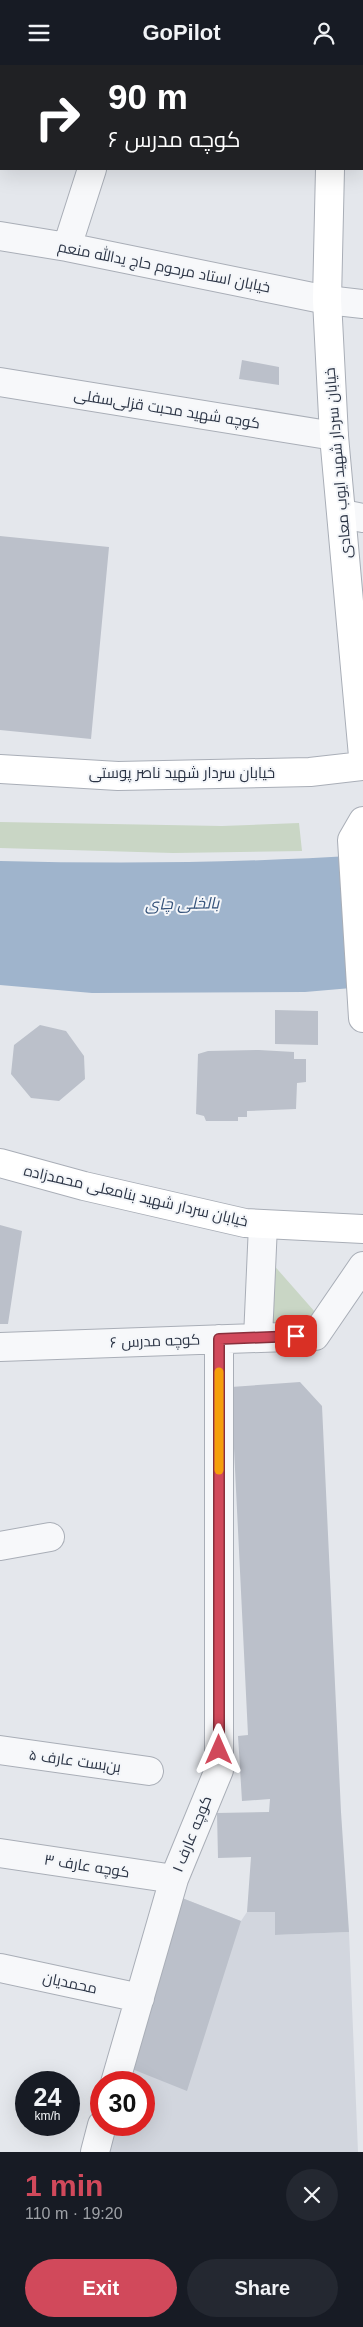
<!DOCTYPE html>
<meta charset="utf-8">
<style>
body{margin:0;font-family:Arial,Cairo,sans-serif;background:#242831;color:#f1f3f6;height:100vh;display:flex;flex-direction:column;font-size:19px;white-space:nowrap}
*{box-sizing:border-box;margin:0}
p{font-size:16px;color:#9ea1a6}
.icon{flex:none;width:28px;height:28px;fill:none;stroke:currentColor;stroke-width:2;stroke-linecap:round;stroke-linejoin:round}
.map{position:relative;height:2087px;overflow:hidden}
.drawer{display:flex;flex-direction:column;background:#171b24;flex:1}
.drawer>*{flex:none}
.top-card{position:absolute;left:0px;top:0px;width:364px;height:105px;box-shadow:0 5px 20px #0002;background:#202124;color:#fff;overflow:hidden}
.speed{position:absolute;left:15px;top:2006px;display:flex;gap:10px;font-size:25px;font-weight:700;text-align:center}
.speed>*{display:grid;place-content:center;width:65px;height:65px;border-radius:50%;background:#171b24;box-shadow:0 5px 20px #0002;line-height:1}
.speed small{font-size:12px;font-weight:400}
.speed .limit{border:8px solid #d22;background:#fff;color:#111}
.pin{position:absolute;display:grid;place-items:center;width:42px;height:42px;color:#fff;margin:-21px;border-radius:10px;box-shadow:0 2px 8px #0006}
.me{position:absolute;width:55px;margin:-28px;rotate:0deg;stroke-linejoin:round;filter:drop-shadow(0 0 4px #0008)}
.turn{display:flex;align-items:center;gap:18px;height:105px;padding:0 25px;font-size:22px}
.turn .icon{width:65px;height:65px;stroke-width:2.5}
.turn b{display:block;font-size:35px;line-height:42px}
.round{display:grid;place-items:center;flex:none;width:52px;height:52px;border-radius:26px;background:#242831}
.summary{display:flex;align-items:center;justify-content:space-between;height:85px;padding:0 25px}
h1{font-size:30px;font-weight:700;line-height:38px;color:#d1495b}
.primary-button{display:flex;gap:10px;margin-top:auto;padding:10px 25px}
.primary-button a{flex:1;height:58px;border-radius:30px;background:#d1495b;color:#fff;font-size:20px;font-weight:700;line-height:58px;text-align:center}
.primary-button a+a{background:#242831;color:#f1f3f6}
header{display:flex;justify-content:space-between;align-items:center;height:65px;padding:0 25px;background:#171b24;font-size:22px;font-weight:700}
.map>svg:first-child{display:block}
</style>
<header><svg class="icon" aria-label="menu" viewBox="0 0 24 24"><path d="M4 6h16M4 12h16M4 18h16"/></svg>GoPilot<svg class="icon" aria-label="person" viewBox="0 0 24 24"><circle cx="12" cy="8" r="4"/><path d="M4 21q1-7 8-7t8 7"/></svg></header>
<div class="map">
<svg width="363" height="2087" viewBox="0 0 363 2087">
<rect width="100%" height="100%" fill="#e4e7ec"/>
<!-- built -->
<path fill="#d2d6de" d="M182,1833L241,1856L247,1847H275L276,1870L349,1867L358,2087H104L113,2060H144V2018L127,2017Z"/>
<!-- green -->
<path fill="#c9d6c5" d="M0,757L222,761L299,758L302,786L173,788L0,783Z
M271,1197L315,1247L317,1262L266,1264Z"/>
<!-- water -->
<path fill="#9fb4cc" d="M363,790V922L305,927L92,928L0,920V796C121,799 242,798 363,790Z"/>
<!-- building -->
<path fill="#bbc0ca" d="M242,295L279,302V320L239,314Z
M0,471L109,482L91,674L0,665Z
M275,945L318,946V980L275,979Z
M40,960L66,966L84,991L85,1014L59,1036L31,1033L11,1009L14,980Z
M259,985L294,987V994H306V1017L297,1018L296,1044L247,1046V1052H238V1056H206L204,1051L196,1049L198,989L208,986Z
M0,1160L22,1166L8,1259H0Z
M300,1317L322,1341L341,1747L349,1867L275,1870V1847H247L251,1792L218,1793L217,1748L269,1747L270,1734L242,1736L238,1671L248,1670L231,1322Z
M182,1833L241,1856L187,2026L132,2004Z"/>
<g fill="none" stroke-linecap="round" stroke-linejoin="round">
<defs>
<path id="minor" d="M124,1L125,0
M0,171L67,182L327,235L363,239
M67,182L92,104
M0,317L334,371
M343,449L363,453
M258,1273L263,1160
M0,1282L315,1271L363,1201
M0,1481L50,1472
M0,1685L149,1706
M0,1788L174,1814
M0,1903L140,1933
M115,2018L174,1814L219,1705V1274
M95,2087L102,2060"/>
<path id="secondary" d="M332,1V0
M330,104L327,235L334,371L363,691
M0,704L118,711L310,707L363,701
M363,756L352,775L363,953
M0,1098L84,1121L245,1158L363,1164"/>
</defs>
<!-- minor casing -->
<use href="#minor" stroke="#a9aeb7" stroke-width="30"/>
<!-- secondary casing -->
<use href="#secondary" stroke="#a9aeb7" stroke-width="30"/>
<!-- minor -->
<use href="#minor" stroke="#f7f8fa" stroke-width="28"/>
<!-- secondary -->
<use href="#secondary" stroke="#fff" stroke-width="28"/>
</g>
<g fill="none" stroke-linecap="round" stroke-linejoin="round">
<defs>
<path id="route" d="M219,1685V1274L296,1271"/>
</defs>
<!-- route casing -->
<use href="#route" stroke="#882f3b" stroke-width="12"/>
<!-- route -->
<use href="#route" stroke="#d1495b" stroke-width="9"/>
<!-- slow -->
<path stroke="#f59e0b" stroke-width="9" d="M219,1405V1307"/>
</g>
<g text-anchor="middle" stroke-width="4" stroke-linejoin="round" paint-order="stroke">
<!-- street labels -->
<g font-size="15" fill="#2b3445" stroke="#f4f6f9">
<text transform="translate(164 202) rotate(11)" y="5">خیابان استاد مرحوم حاج یدالله منعم</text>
<text transform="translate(167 344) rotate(9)" y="5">کوچه شهید محبت قزلی‌سفلی</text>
<text transform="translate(338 398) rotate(-95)" y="5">خیابان سردار شهید ایوب معادی</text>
<text x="182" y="713">خیابان سردار شهید ناصر پوستی</text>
<text transform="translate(136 1131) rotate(13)" y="5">خیابان سردار شهید بنامعلی محمدزاده</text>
<text transform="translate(155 1276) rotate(-2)" y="5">کوچه مدرس ۶</text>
<text transform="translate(75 1696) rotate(8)" y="5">بن‌بست عارف ۵</text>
<text transform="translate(192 1769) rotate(-68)" y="5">کوچه عارف ۱</text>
<text transform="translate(87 1801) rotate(9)" y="5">کوچه عارف ۳</text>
<text transform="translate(70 1918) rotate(12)" y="5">محمدیان</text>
</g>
<!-- water labels -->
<g font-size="16" font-style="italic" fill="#34527a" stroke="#f4f6f9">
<text transform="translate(182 838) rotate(-1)" y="6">بالخلی چای</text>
</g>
</g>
</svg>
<div class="speed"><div>24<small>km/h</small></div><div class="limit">30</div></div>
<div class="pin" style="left:296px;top:1271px;background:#d93025"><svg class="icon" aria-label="arrive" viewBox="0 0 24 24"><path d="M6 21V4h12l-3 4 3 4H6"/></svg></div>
<svg class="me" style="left:219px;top:1685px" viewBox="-20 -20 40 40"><path d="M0-17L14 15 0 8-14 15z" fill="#d1495b" stroke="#fff" stroke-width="4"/></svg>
<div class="top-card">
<div class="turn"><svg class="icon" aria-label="right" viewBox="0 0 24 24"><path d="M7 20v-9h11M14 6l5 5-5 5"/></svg><div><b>90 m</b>کوچه مدرس ۶</div></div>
</div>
</div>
<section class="drawer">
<div class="summary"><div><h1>1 min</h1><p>110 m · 19:20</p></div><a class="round"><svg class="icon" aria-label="close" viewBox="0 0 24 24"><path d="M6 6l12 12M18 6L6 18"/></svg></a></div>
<div class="primary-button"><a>Exit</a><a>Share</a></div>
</section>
